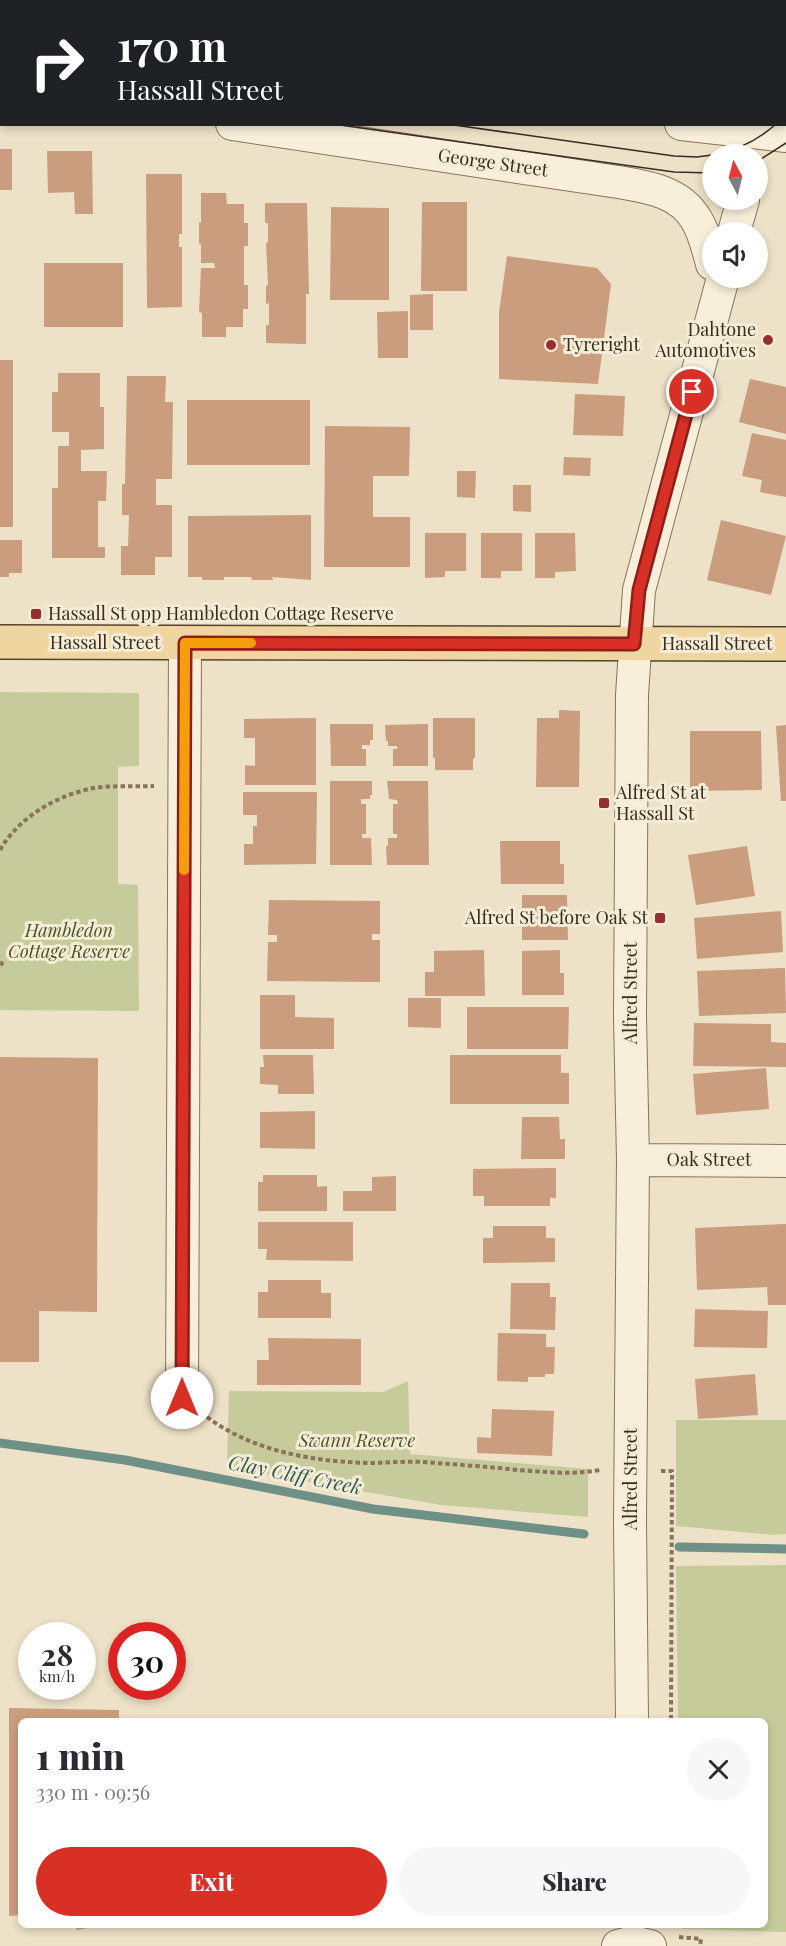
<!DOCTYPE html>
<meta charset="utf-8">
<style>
body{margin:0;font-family:"Playfair Display",serif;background:#f7f7f7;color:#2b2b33;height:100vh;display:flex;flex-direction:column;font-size:22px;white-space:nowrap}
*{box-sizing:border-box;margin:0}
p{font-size:20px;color:#7c7c81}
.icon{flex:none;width:33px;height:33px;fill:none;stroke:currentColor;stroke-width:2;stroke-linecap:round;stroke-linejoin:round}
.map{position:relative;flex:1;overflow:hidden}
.drawer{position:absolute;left:18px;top:1718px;width:750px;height:210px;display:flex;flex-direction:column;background:#fff;border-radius:9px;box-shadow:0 3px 9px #0003}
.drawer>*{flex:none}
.hud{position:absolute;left:0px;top:0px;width:786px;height:126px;box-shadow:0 3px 9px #0003;background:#202124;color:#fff;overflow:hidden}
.needle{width:39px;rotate:353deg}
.tools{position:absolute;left:702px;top:144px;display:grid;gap:12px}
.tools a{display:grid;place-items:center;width:66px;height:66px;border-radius:50%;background:#fff;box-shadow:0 3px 9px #0003;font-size:30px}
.speed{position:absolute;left:18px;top:1622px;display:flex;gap:12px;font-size:30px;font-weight:700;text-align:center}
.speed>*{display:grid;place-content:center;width:78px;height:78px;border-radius:50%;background:#fff;box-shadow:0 3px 9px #0003;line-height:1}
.speed small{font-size:15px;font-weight:400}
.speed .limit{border:9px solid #d22;background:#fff;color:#111}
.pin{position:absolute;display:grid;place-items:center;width:51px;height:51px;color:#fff;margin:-26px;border:3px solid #fff;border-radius:50%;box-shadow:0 2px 6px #0007}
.me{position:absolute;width:66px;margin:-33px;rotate:0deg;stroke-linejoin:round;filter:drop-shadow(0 0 4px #0008)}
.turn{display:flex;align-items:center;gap:21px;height:126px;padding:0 18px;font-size:27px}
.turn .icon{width:78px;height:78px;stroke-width:2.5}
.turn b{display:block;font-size:42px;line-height:51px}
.round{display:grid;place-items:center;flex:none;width:63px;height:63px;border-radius:32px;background:#f7f7f7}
.overview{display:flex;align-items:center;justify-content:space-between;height:102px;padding:0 18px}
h1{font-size:36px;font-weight:800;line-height:45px}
.primary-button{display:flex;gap:12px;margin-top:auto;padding:12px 18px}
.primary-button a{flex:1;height:69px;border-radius:36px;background:#d93025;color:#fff;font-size:24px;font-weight:800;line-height:69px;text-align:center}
.primary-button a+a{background:#f7f7f7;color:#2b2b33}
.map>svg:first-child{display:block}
</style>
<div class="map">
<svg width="786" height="1946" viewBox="0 0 786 1946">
<rect width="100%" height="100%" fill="#ede1c7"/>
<!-- green -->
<path fill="#c6cb9b" d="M0,692L139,693V766L118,767V884L138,885L139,1011L0,1010Z
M408,1381L410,1454L588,1469V1517L442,1505L227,1468L229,1391L383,1392Z
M676,1420H786V1534L775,1535L676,1526Z
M786,1565V1932L682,1929V1925L765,1924V1720H678L676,1566Z"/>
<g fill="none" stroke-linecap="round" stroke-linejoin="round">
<!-- stream -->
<path stroke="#6e9087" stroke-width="9" d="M0,1443L125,1460L373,1509L584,1534
M679,1547L786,1549"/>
</g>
<!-- building -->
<path fill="#ca9d7e" d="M0,149H12V190H0Z
M47,151H92L93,214H75L74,192L48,193Z
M146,174H182V234H179V247H182V307L147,308Z
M201,193H226L227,204H244V223H248V246H244V285H248V309H243V327H226V337H202V313L199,312L201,268H215L214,263H201V244H199V222L201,223Z
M422,202H467V291H421Z
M265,203H307L309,294H306V344L266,343V325H269V303L266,304V286L268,285L266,242L268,243V223H265Z
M331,207L389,208V300H330Z
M507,256L597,268L611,284L598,384L499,379V312Z
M44,263H123V327H44Z
M433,294V330H410V295Z
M408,311V358H378L377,312Z
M0,360H13V527H0Z
M58,373H100V407H104V449L81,450V471H107L106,501H98V547H105V558H52V488H58V446H69V432H52V392H58Z
M127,376H166L165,402H173L172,479H156V505H172V557H155V575H121V546H128L129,515H122V484H125Z
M750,379L786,387V434L739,422Z
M575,394L625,396L623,436L573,435Z
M187,400H310V465H187Z
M325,426L410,427L409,476H373V517H410V567H324Z
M752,433L786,440V497L760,492L762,480L742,476Z
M564,457L591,458L590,476L563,475Z
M457,471H476L475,498L457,497Z
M513,485H531V512L513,511Z
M311,515V580L272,577L273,580H252L251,577H224V580H202V577H188V516Z
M721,520L786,536L771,595L707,580Z
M425,533H466V571H445V577L425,578Z
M481,533H522V571H501V578H481Z
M535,533H575L576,571L555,572V578H535Z
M0,540H22V573H9V577H0Z
M559,710L580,711L579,787H536L537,718H559Z
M316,718V785H245V765L255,766V738H244V719Z
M433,718H475V758L473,759V770H435V758H433Z
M330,724H373V740H370V745H362V749H366V766H331Z
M428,724V766H393V749H397V746H388V741H386L385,725Z
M786,725V801H781L776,726Z
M690,731H761L762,790L690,791Z
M330,781H372V795H370V799H361V804H366V834H362V838H371L372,865H330Z
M387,781H428L429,865H387L386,846H388V838H397V834H393V804H398L397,800L389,799Z
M243,792H317L316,864L244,865V844H253V826H257V815H243Z
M500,841H560V864H564V884H501Z
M747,846L755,896L696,905L688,855Z
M522,895H567L568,940H522Z
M269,900L380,901V934H372V940H380V982L267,981L268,942H277V935H268Z
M781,911L783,952L697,959L694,918Z
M484,950L485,996H425V972H434V951Z
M560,950V973H564V995H522V951Z
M785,968L786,1013L699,1016L697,971Z
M260,995H295V1017L334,1018V1049H260Z
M408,998H441V1028L408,1027Z
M467,1007H569L568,1049H467Z
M694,1023L771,1024V1042L786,1043V1067L693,1066Z
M263,1055H313L314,1094H278V1085L260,1084V1067H264Z
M450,1055H561V1073H569V1104H450Z
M0,1057L98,1058L97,1312L39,1311V1362H0Z
M766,1068L769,1109L696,1115L693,1074Z
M315,1111V1149L260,1148V1112Z
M522,1117H559L560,1139H565V1159H521Z
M556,1168V1198H550V1206H484V1196H473V1169Z
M263,1175H317V1187L327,1186V1211H258V1182H263Z
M396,1176V1211H343V1191H372V1177Z
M258,1222H353V1261L266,1260L267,1249H258Z
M786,1224V1305H768L767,1287L697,1290L695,1228Z
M493,1226H546V1238H555V1262L483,1263V1238H493Z
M268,1280H321V1293H331V1318H258V1292H268Z
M511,1283H550V1297H556L555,1330L510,1329Z
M695,1309L768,1311L767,1348L694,1347Z
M498,1333L546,1334V1347H555L554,1374H545V1377H528V1382L497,1381Z
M268,1338L361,1339V1385H257V1360H269Z
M755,1374L758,1415L698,1419L695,1379Z
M492,1409L554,1411L552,1456L477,1453V1437L491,1438Z
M9,1708L119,1710V1720H21V1915L9,1916Z
M75,1924H104V1925L77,1930Z"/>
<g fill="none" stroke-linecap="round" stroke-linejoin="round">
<defs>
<path id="minor" d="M5,0L8,2
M771,2V0
M0,90H2
M232,124L618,182C647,187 679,191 696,219C704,232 708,249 712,264
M681,124L786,136
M734,232L743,200
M633,1160L786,1161
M182,1398L185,643
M632,1720L630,1521L633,1160L630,1017L632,695L639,590L723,278
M618,1946L633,1942L650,1946"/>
<path id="major" d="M0,642L786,644"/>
</defs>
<!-- minor casing -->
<use href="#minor" stroke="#89735c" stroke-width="34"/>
<!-- major casing -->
<use href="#major" stroke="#574230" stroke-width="36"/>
<!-- path -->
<path stroke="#89735c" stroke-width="4" stroke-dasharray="4.5 3" stroke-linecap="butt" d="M731,2V0
M0,850C19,817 57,795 94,788C113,785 134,787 154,786
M0,962L4,966
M207,1417C253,1451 310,1461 367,1463C390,1463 413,1460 436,1463C463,1465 491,1467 518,1470C546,1472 572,1475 600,1470
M661,1471H672L671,1720
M679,1937L701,1939L700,1946"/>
<!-- minor -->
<use href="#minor" stroke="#f8efda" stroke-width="32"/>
<!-- major -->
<use href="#major" stroke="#efd5a0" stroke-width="33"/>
<!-- tram -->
<path stroke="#392c20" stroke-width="1.5" d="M0,16H2
M0,33L2,34
M784,115L786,114
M333,124L674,172L712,173
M447,124L674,156L697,157L712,155
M713,154C737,151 758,140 776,124
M758,161L786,143"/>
</g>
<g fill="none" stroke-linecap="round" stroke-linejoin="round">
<defs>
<path id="route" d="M182,1398L185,643L634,644L639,590L692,392"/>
</defs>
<!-- route casing -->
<use href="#route" stroke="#8d1f18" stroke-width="15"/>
<!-- route -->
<use href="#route" stroke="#d93025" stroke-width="10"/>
<!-- slow -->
<path stroke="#f59e0b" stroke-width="10" d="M184,870L185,643H251"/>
</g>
<!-- markers -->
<g fill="#962e30" stroke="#f5ecd6" stroke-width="2">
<circle cx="768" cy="340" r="6"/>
<circle cx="551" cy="345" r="6"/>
<rect x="30" y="608" width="12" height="12" rx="3"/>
<rect x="598" y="797" width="12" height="12" rx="3"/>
<rect x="654" y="912" width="12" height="12" rx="3"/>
</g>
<g text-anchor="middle" stroke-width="6" stroke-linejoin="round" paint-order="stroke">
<!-- street labels -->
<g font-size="18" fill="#392c20" stroke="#f5ecd6">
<text transform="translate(493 163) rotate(8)" y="6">George Street</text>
<text x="105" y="649">Hassall Street</text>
<text x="717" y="650">Hassall Street</text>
<text transform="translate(631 993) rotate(-90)" y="6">Alfred Street</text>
<text x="709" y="1166">Oak Street</text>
<text transform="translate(631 1479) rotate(-90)" y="6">Alfred Street</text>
</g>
<!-- poi labels -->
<g font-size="18" fill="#392c20" stroke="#f5ecd6" text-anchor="start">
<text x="756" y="336" text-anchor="end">Dahtone<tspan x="756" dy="21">Automotives</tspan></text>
<text x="563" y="351">Tyreright</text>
<text x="48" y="620">Hassall St opp Hambledon Cottage Reserve</text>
<text x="616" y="799">Alfred St at<tspan x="616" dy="21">Hassall St</tspan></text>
<text x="648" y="924" text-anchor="end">Alfred St before Oak St</text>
</g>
<!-- park labels -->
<g font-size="18" font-style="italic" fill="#4a5527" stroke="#f5ecd6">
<text x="69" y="937">Hambledon<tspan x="69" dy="21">Cottage Reserve</tspan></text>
<text x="357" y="1447">Swann Reserve</text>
</g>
<!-- water labels -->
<g font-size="20" font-style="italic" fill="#305955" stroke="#f5ecd6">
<text transform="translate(295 1475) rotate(11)" y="7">Clay Cliff Creek</text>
</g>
</g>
</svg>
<div class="tools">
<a><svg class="needle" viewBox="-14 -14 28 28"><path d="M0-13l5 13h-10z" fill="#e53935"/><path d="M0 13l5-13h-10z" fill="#7c7c81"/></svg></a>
<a><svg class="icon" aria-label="sound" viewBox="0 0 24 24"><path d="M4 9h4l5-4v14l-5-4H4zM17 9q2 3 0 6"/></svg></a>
</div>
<div class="speed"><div>28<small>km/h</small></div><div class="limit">30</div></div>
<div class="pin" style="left:692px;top:392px;background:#d93025"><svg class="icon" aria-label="arrive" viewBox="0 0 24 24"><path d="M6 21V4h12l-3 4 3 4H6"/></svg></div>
<svg class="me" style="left:182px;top:1398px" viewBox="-20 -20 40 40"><circle r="19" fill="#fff"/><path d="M0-13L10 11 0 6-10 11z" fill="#d93025"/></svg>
<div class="hud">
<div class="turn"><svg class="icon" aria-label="right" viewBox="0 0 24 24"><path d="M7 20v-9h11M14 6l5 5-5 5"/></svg><div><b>170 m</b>Hassall Street</div></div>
</div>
<section class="drawer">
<div class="overview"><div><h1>1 min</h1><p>330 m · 09:56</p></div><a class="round"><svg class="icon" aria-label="close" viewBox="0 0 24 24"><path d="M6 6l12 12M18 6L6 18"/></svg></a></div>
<div class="primary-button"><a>Exit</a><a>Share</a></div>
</section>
</div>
